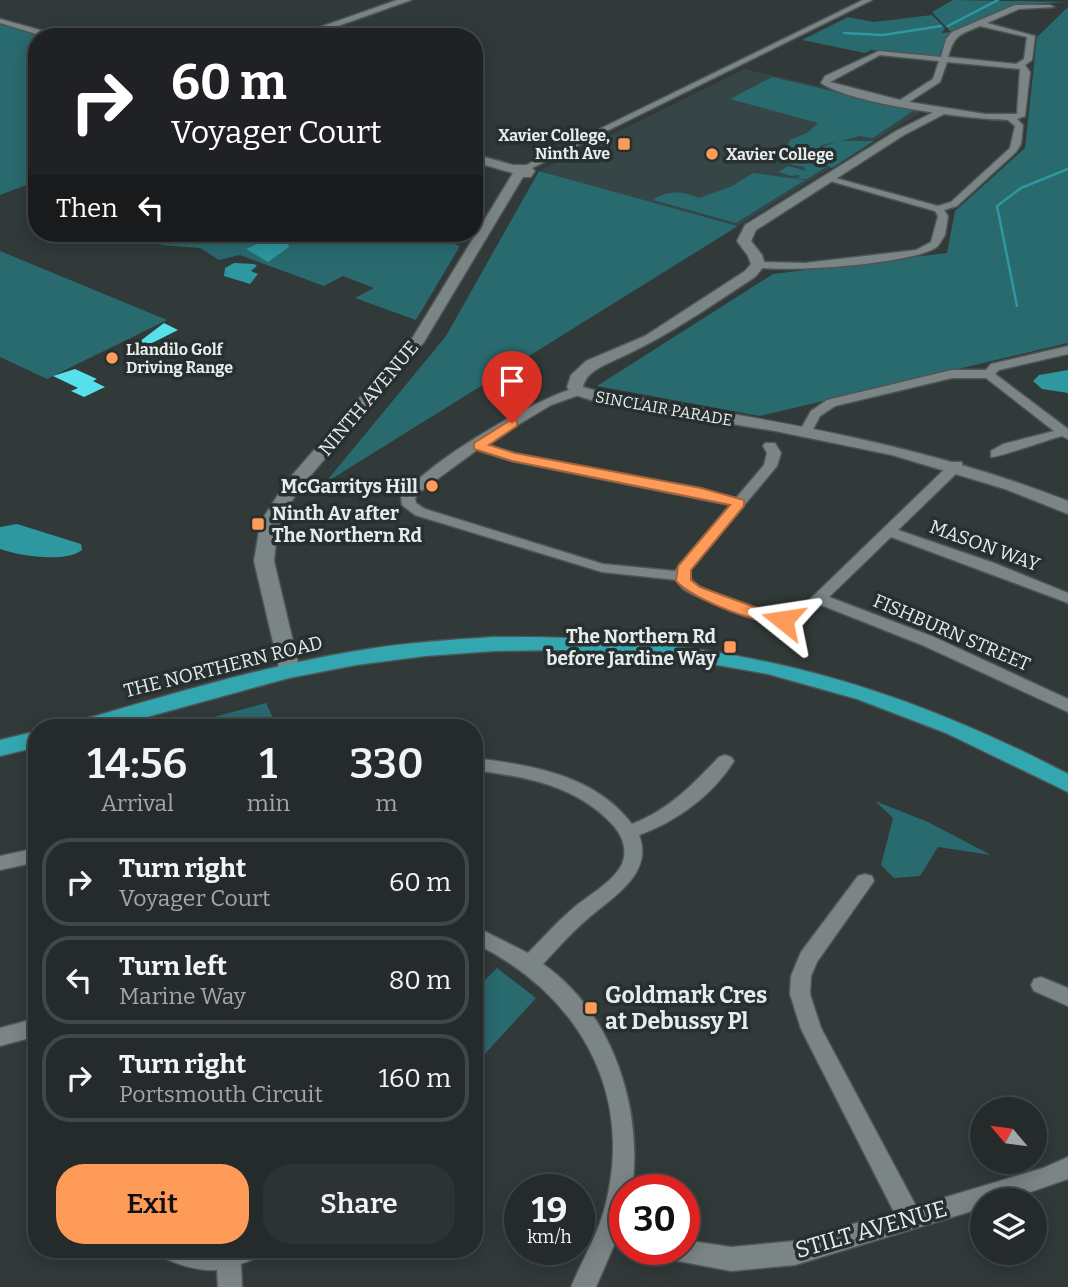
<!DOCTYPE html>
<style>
body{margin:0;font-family:Bitter,serif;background:#2d3333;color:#f1f3f6;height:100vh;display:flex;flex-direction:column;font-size:26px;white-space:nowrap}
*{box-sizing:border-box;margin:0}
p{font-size:23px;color:#a3a7a9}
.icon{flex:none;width:38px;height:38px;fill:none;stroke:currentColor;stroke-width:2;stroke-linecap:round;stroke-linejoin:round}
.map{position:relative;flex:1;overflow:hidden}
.drawer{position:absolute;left:28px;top:719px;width:455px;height:539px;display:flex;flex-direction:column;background:#252b2b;border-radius:28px;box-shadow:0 4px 18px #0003,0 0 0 2px #424747}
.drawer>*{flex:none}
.guide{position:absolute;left:28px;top:28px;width:455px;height:214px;border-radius:28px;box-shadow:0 4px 18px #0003,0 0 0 2px #424747;background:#202124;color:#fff;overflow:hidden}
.needle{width:46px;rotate:299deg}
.controls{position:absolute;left:970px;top:1097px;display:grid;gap:14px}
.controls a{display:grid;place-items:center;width:77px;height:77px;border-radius:50%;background:#252b2b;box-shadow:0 4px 18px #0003,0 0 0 2px #424747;font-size:35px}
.speed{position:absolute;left:504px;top:1174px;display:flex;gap:14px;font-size:35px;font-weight:700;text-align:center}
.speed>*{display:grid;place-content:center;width:91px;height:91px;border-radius:50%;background:#252b2b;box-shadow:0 4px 18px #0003,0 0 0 2px #424747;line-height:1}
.speed small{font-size:18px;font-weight:400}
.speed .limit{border:10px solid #d22;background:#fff;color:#111}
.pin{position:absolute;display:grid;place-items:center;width:60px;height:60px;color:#fff;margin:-72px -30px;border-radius:50% 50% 50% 0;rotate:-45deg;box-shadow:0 0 7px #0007}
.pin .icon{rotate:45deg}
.me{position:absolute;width:77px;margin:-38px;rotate:285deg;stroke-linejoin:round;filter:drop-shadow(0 0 5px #0008)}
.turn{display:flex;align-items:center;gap:24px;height:147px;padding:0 28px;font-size:32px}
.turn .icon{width:91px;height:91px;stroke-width:2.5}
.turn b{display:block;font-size:49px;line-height:60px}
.then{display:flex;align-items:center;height:66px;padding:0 28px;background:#0003;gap:14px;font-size:26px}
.eta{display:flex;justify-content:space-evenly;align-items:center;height:119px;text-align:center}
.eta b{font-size:42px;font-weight:600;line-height:49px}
.cta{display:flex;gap:14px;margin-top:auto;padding:14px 28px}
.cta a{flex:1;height:80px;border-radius:28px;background:#fe9b59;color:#111;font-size:28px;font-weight:600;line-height:80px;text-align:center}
.cta a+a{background:#2d3333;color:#f1f3f6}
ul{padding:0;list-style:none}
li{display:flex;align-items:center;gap:21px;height:88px;margin:0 14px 10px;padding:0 14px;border:4px solid #424747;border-radius:28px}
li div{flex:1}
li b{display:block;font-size:26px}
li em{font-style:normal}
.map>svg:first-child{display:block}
</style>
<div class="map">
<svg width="1068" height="1287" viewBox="0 0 1068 1287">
<rect width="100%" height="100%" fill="#313939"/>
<!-- built -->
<path fill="#364546" d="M744,69L924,110L738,226L539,171Z"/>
<!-- green -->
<path fill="#296a6f" d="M953,0L1068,2L1017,5L949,35L939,56L871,50L865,53L802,40L848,17L874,22L932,15L945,28L942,33L951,32L932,12Z
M1068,7V343L760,416L597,386L773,274L947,253L955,211L1025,148L1037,37Z
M0,24L42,37H37V181L0,195Z
M772,77L914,110L873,138L859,136L842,141H874L832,168L814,160L824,146L837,142L822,145L811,159L806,157L808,154L803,150L786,147L790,140L807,133L818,123L730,99Z
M811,161L826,167L807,179L795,178L801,176L798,175L791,176L778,172L788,166L806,171L804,167L790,164L792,162Z
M539,171L738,226L325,483L446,336Z
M753,173L805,180L736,223L653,200C669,190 682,191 699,198L732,186Z
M155,233H421L460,246L416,320L355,298L374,288L343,276L324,286L240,255L219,260L200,248L161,245Z
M0,251L167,320L47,379L0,357Z
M266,703L278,728H172Z
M875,801L928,822L991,855L938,847L920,876L894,878L881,865L893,818Z
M497,968L536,998L483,1056L474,1051V991Z"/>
<!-- water -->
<path fill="#2d98a0" d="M266,240L288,244L289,247L268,262L246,249Z
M234,263L254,264L257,266L251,271L258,274L250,284L224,276L225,268Z
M1068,370V393L1042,389L1033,381L1039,375Z
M17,524L81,544L82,550C65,563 20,556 0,549V527Z"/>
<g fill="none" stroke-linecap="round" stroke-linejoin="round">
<!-- stream -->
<path stroke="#2d98a0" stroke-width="2.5" d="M948,26L998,0
M844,33L883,35L941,26
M1017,306L997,206L1021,188L1068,169"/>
</g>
<!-- building -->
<path fill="#57dfea" d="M164,323L178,330L138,350L135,345Z
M75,369L97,379L93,381L105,387L84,397L71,391L78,388L53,376Z"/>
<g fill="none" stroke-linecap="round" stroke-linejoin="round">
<defs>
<path id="street" d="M863,0H872L528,170L520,168Z
M1015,5H1050L1054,7L1019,9L987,23L1035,36L1032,60L1025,65L1030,72L1025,116L1017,119L1023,125L1021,144L1016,152L957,206L944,210L948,216L945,235L938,246C918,264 784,273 754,267V263L758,262L805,263L916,250L931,242L938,216L935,211L823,179L828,176L938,206L951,202L1010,148L1015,126L1008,120C969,119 851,104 821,83L825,76L879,51L941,57L946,39L952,32ZM980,26L1027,37L1024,59L1016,64L948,57C955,34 959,35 980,26ZM880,55L939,61L933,79L900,100L830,82ZM947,62L1020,69L1017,114H985L909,102L940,82Z
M0,19L58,35L59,37H46L0,23Z
M1068,346V354L999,370L995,374L1068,429V439L1062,436C1050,439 997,458 991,457V451L1003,444L1054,431L986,378H952L835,406L820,416L810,435H800L799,432L811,411L827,400L952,370H986L991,364Z
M578,387L584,391L582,394L551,405L486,444L515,454L736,498L764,465L767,453L763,446L765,443H775L781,453L777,466L690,570C689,579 693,582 700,587C733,600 770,624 804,605L952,462H962V468L898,530L994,563L1068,593V603L891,537L829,597L934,637L1068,699V712L922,645L821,605C783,642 730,610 690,593L683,589L677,580L602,572L415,515L402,505L401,497C429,461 534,399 578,387ZM477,450L512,461L730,505L675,571L603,564L425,509L416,503L415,498L421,491Z
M725,755L731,757L734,761C713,795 676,822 639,835C655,875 609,899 585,921C570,934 557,949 543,964C613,1013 643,1108 632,1190H625V1220L596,1287H571C583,1258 599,1233 606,1203C634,1089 576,992 474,943V926L528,953C542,939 555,924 570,911C586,896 612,884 622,864C628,849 622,835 612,824C575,785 526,777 474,770V758C532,765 595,775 632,824C669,810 693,784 719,757Z
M37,848V862L0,870V856Z
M865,874L872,876L874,881L817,962L811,976L810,994L821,1028L916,1206L1043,1168L1068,1157V1179L1007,1200H982V1208L795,1265L731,1271L662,1258L658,1250H684V1240L731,1247L795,1241L894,1212L801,1029L790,994L791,976L801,952L858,876Z
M1041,977L1068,988V1006L1034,991L1031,985L1034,979Z
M37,1018V1036L0,1046V1028Z
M160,1250H260L256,1258L241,1264L242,1287H218L217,1270C198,1271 181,1266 164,1258Z"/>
<path id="secondary" d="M397,0H411L307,37H292Z
M940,109L950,111L904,135L756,230L751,241L762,255L765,265L755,277C709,307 665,338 615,360C602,366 586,372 583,387L597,391C757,418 916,441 1068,501V514L1005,489L892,455L775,431L594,401L572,394L567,387L571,375L586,361L645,336L745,271L751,264L748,256L737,241L745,225L896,131Z
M474,154L513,165H529L535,171L531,177H523L424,342L300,488L283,515L277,531L274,561L300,671L297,676H281L254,561L259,531L265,515L287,481L413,337L513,173L474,162Z"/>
<path id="highway" d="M494,637C711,635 874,673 1068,774V792L946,733L857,699L768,674L700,662L632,654L563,650L494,651L425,656L356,665L289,678L107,728H68L71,723C165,696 259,667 356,651C401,643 447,640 494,637Z
M37,731V747L0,756V740Z"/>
</defs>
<!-- street casing -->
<use href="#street" stroke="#4e5556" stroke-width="3"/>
<!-- secondary casing -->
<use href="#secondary" stroke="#4e5556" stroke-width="3"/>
<!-- highway casing -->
<use href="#highway" stroke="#4e5556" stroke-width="3"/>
<!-- street -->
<use href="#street" fill="#7c8585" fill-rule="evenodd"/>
<!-- secondary -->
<use href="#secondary" fill="#7c8585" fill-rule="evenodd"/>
<!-- highway -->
<use href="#highway" fill="#33a7b0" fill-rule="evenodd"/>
</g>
<!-- route -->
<path fill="#fe9b59" stroke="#a5653a" stroke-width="2" d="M512,419L517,421V426L489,445L515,453L701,488L744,500V506L691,570V580L700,587L771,613L788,616L791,620L788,623C767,629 690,598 676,581L678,566L730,505L512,461L474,449V443Z"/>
<!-- markers -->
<g fill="#fe9b59" stroke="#272f2f" stroke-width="2.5">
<rect x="617" y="137" width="14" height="14" rx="3.5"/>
<circle cx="712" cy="154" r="7"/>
<circle cx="112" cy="358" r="7"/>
<circle cx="432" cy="486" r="7"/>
<rect x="251" y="517" width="14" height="14" rx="3.5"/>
<rect x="723" y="640" width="14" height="14" rx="3.5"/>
<rect x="584" y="1001" width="14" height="14" rx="3.5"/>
</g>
<g text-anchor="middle" stroke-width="7" stroke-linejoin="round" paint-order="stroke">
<!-- far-poi labels -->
<g font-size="16" font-weight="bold" fill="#e6ebeb" stroke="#272f2f" text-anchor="start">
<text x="610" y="141" text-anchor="end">Xavier College,<tspan x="610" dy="18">Ninth Ave</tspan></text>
<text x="726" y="160">Xavier College</text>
<text x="126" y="355">Llandilo Golf<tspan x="126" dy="18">Driving Range</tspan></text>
</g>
<!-- far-street labels -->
<g font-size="16" fill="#e6ebeb" stroke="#272f2f">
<text transform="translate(664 408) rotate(10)" y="6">SINCLAIR PARADE</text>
</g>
<!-- street labels -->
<g font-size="19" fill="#e6ebeb" stroke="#272f2f">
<text transform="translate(368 398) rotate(-50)" y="7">NINTH AVENUE</text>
<text transform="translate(985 545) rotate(20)" y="7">MASON WAY</text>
<text transform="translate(952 632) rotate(23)" y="7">FISHBURN STREET</text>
<text transform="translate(223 666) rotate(-14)" y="7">THE NORTHERN ROAD</text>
</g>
<!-- poi labels -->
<g font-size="19" font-weight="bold" fill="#e6ebeb" stroke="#272f2f" text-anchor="end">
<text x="418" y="493">McGarritys Hill</text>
<text x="272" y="520" text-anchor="start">Ninth Av after<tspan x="272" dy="22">The Northern Rd</tspan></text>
<text x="716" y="643">The Northern Rd<tspan x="716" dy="22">before Jardine Way</tspan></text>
</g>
<!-- near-poi labels -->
<g font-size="23" font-weight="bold" fill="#e6ebeb" stroke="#272f2f" text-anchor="start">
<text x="605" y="1003">Goldmark Cres<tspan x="605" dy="26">at Debussy Pl</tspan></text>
</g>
<!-- near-street labels -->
<g font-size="23" fill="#e6ebeb" stroke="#272f2f">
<text transform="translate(871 1229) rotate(-16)" y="8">STILT AVENUE</text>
</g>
</g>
</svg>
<div class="controls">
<a><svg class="needle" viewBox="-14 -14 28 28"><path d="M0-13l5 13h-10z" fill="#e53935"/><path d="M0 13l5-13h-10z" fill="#a3a7a9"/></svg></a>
<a><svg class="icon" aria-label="layers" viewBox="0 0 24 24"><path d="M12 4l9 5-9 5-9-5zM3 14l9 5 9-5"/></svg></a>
</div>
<div class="speed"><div>19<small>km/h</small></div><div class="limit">30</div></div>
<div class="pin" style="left:512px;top:423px;background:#d93025"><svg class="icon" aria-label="arrive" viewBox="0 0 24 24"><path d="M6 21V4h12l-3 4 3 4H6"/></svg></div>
<svg class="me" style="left:783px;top:620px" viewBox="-20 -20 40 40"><path d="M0-17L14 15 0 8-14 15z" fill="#fe9b59" stroke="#fff" stroke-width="4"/></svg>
<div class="guide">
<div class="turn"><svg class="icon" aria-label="right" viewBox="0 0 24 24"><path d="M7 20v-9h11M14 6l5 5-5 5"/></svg><div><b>60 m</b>Voyager Court</div></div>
<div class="then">Then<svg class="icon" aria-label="left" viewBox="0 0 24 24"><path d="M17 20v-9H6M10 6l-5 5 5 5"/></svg></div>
</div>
<section class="drawer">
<div class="eta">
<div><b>14:56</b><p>Arrival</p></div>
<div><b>1</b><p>min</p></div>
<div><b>330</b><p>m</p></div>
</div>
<ul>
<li><svg class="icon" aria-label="right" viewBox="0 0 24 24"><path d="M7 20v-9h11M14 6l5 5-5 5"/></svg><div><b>Turn right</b><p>Voyager Court</p></div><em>60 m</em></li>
<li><svg class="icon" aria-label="left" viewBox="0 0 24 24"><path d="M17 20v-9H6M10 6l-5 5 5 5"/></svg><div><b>Turn left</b><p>Marine Way</p></div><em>80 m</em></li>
<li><svg class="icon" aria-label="right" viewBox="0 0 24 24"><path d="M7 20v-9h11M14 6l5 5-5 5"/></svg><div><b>Turn right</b><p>Portsmouth Circuit</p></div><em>160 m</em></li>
</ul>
<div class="cta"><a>Exit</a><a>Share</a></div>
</section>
</div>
